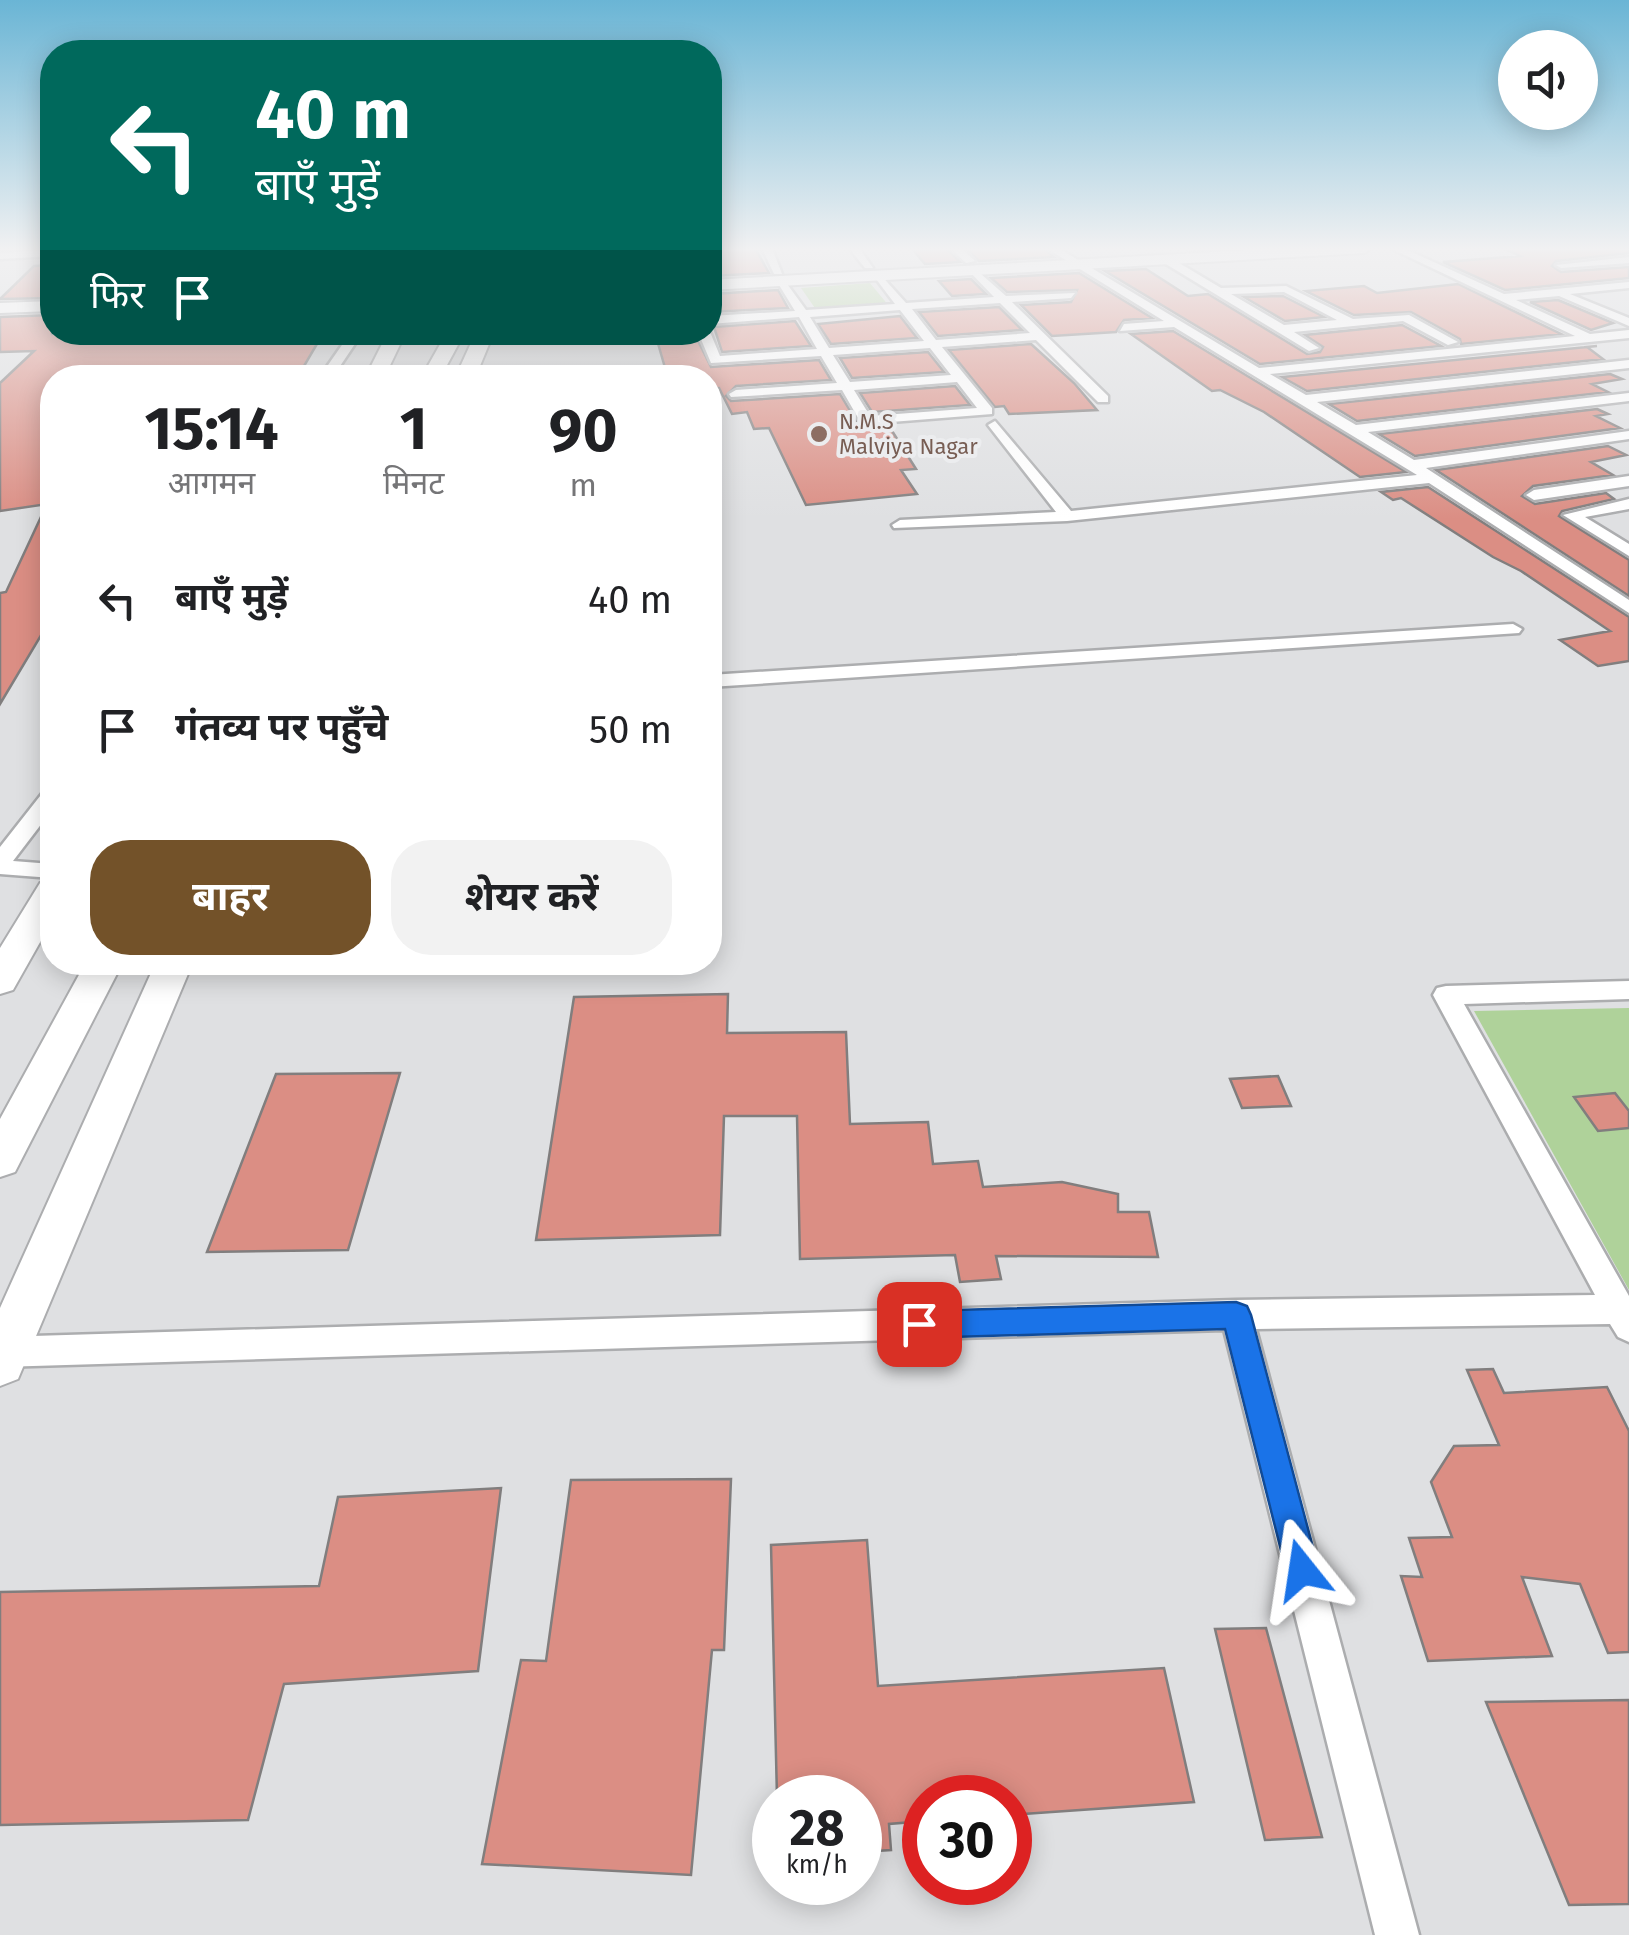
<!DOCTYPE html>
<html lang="hi">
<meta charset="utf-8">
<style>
body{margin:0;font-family:"Fira Sans","Noto Sans Devanagari",sans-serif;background:#f2f2f2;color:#202124;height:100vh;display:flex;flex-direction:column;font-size:38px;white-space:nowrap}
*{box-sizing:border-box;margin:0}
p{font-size:32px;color:#757577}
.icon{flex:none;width:55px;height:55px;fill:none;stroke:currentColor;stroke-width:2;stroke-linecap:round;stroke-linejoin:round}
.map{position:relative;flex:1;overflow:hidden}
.panel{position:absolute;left:40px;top:365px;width:682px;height:610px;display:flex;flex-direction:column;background:#fff;border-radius:40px;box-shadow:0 5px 25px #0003}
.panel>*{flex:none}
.banner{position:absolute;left:40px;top:40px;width:682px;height:305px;border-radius:40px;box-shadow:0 5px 25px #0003;background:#00695c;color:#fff;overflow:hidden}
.controls{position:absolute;left:1498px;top:30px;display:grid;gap:20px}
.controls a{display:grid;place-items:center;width:100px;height:100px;border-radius:50%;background:#fff;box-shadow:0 5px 25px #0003;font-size:50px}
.speed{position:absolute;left:752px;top:1775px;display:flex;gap:20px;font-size:50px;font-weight:700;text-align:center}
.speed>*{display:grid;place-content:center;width:130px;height:130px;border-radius:50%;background:#fff;box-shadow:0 5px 25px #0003;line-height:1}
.speed small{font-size:25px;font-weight:400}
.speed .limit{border:15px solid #d22;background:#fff;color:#111}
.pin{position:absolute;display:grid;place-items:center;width:85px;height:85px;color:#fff;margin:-42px;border-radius:20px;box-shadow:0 5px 15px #0006}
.me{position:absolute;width:110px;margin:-55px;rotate:345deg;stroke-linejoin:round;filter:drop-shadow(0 0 8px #0008)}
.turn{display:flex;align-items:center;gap:35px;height:210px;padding:0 50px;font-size:45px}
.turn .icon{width:130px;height:130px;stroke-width:2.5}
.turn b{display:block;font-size:70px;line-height:85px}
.then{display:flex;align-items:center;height:95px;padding:0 50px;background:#0003;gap:20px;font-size:38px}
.eta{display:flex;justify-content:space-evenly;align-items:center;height:170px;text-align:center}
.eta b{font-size:60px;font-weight:700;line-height:70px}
.button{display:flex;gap:20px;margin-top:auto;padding:20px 50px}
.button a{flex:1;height:115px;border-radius:40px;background:#735229;color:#fff;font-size:40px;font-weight:700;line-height:115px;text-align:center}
.button a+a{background:#f2f2f2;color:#202124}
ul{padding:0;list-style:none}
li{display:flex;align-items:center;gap:30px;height:130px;padding:0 50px}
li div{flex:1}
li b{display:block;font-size:38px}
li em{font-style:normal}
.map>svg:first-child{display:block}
</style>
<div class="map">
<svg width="1629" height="1935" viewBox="0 0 1629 1935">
<rect width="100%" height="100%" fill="#dfe0e2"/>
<!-- green -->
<path fill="#afd29a" d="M870,283L889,306L817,311L801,288Z
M1629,1008V1290L1474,1011Z"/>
<!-- building -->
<path fill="#db8e84" stroke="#817e7e" stroke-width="2.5" d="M710,248H755L769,273L710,276Z
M946,248L960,262L925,264L913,250Z
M966,248H1043L1054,257L979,261Z
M1503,248H1629V253L1556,261L1552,266L1561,272L1629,267V278L1505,290L1443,262L1520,256Z
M52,265V298L0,299L34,266Z
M1146,269L1188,296L1208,294L1307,354L1320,352L1323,347L1305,335L1402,325L1441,346L1260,364L1105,271Z
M1079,273L1152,318L1124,320L1116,332L1052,336L1021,305L1071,302L1077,290L1007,292L991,278Z
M971,279L986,294L952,296L939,281Z
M1458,284L1561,334L1461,344L1460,339L1411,312L1354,315L1306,291L1364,286L1377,293Z
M778,290L788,308L710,312V307L716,306L712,294Z
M1283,296L1324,317L1285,321L1244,297Z
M1558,300L1613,323L1591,330L1530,302Z
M999,307L1022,330L938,336L919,312Z
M52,315V334L324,332L297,378H52V617L0,704V593L6,592L47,504L0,511V383L34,351L0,352V317Z
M900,316L917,338L831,344L818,324Z
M795,321L811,346L722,352L714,327Z
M1173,331L1406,472L1360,477L1264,412L1220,390L1212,391L1131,334Z
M696,337L711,367L819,360L831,380L736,386L726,396L731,401L840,394L860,427L889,426L916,469L901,470L917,494L806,505L769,428L754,429L747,412L732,414L719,388H710V378H668L657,340Z
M1031,344L1074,383L1097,410L1009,414L1004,406L995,407L949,350Z
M1597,346L1587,347L1603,359L1307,391L1282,377Z
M928,352L944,372L852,378L840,358Z
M1610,374L1622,379L1592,384L1608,392L1357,421L1329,404Z
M955,386L970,405L872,412L860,393Z
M1597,409L1608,414L1596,416L1620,428L1415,456L1379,434Z
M1608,446L1626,455L1591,462L1613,475L1533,486L1522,496L1535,504L1606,493L1614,499L1562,511L1559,516L1629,560V596L1436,470Z
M1428,487L1629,617V661L1598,666L1560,640L1610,631L1521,571L1493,557L1401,498L1393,500L1381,492Z
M728,994L727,1033L846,1032L850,1124L928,1122L933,1164L978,1161L983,1187L1062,1182L1118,1194V1212H1149L1158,1257L996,1256L1001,1279L960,1282L955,1255L800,1259L797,1116H724L720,1235L536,1240L574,997Z
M400,1073L348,1250L207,1252L276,1074Z
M1278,1076L1291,1106L1242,1108L1230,1079Z
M1615,1093L1629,1111V1128L1598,1131L1574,1097Z
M1493,1369L1504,1393L1607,1387L1629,1431V1652L1608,1653L1580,1584L1522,1577L1552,1656L1428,1661L1401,1576L1422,1577L1409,1538L1452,1537L1431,1482L1454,1446L1499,1445L1467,1370Z
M731,1479L724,1650H712L691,1875L482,1864L521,1660L546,1661L571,1480Z
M501,1488L478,1671L284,1684L248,1820L0,1825V1592L319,1586L338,1497Z
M867,1540L878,1686L1164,1668L1194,1802L1010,1815V1798H925V1821L889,1824L891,1850L860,1852V1798H777L771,1545Z
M1266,1628L1322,1837L1265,1840L1215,1629Z
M1629,1700V1904L1569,1905L1486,1702Z"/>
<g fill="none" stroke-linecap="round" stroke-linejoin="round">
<defs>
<path id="street" d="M762,248H772L782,274H774Z
M849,248H859L873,268H865Z
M950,248H961L975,261L966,263Z
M1046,248H1058L1259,368L1575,336L1390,248H1403L1504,294L1629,282V288L1570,294L1629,318V326L1559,296L1516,300L1590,334L1629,330V338L1270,374L1306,395L1629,360V368L1317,402L1356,425L1629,393V401L1368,432L1414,460L1629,431V439L1426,468L1629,600V613L1429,483L1067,521L894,528L892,525L900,520L1056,512L988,425L995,421L1071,511L1417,475L1174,327L1120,331L1124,324L1164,321Z
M52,250V256L0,259V253Z
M1161,257H1169L1221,288L1286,286L1353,319L1409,315L1458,342L1448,345L1403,321L1294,332L1319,348L1309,351L1161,261ZM1284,292L1337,320L1284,325L1231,294Z
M1629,257V263L1561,268L1556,265Z
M973,267L1006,296L1075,293L1071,298L1012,302L1108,396V402H1098L1036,340L942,347L992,408V414L866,424L861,423L842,390L731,397L729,394L736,390L837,383L821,356L711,363L698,332H710L720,356L817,349L799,317L710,324V316L795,311L776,280L782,277L806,310L895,304L873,275L878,272L906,303L994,297L968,270ZM1000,303L1030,333L936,340L912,309ZM900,310L924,341L829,348L810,317ZM930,348L951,375L850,382L833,355ZM957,382L977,408L870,416L854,390Z
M351,332H363L332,378H319Z
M1629,476V486L1534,500L1526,495L1534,490Z
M1629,499V509L1585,517L1629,544V556L1563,515Z
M1513,624L1522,629L1519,633L710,687V675Z
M52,789V810L13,861L52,864V878L0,874V847L44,791Z
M1629,981V999L1464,1004L1629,1296V1342L1618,1337L1610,1324L1256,1329L1419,1935H1375L1224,1330L0,1367V1337L1236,1300L1595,1295L1433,995L1437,988L1446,986Z"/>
<path id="secondary" d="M1287,248H1372L1364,253L710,290V280Z
M52,301V311L0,313V303Z
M388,332H406L384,378H365Z
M447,332H465L440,378H421Z
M476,332H494L475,378H455Z
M52,879V921L13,990L0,994V948L40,883Z
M86,962H123L15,1172L0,1177V1119Z
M156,962H193L18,1379L0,1386V1308Z"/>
</defs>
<!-- street casing -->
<use href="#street" stroke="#acadaf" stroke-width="5"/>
<!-- secondary casing -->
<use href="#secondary" stroke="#acadaf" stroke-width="4"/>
<!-- street -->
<use href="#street" fill="#fff" fill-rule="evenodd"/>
<!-- secondary -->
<use href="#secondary" fill="#fff" fill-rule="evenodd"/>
</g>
<!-- sky -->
<linearGradient id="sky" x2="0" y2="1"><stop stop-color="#6ab5d5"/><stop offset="0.48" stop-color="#f1f1f2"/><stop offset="1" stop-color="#f1f1f2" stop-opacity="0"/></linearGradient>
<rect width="1629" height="519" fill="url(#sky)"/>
<!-- route -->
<path fill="#1a73e8" stroke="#114b97" stroke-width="2.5" d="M1236,1302L1247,1306L1251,1315L1319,1570L1314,1582L1302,1587L1291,1582L1286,1570L1225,1329L919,1338L908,1334L904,1324L908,1315L919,1311Z"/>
<!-- markers -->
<circle fill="#8d6e63" stroke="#ecedef" stroke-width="4" cx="819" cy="434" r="10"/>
<g text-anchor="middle" stroke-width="8" stroke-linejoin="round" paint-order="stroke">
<!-- far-education labels -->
<g font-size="22" fill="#785e54" stroke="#ecedef" text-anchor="start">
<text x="839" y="429">N.M.S<tspan x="839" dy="25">Malviya Nagar</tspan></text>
</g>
</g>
</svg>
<div class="controls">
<a><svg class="icon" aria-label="sound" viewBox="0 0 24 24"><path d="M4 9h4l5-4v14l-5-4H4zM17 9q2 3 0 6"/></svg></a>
</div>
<div class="speed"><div>28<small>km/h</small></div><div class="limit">30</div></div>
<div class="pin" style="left:919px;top:1324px;background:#d93025"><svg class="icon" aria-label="arrive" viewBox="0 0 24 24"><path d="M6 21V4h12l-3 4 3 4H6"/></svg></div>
<svg class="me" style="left:1302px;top:1570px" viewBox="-20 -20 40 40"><path d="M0-17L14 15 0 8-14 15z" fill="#1a73e8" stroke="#fff" stroke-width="4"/></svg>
<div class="banner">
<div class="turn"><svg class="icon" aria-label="left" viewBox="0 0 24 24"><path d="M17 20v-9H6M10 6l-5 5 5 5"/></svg><div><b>40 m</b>बाएँ मुड़ें</div></div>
<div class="then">फिर<svg class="icon" aria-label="arrive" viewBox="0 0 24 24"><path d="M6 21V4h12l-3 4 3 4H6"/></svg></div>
</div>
<section class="panel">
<div class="eta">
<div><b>15:14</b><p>आगमन</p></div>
<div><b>1</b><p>मिनट</p></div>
<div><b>90</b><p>m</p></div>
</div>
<ul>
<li><svg class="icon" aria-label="left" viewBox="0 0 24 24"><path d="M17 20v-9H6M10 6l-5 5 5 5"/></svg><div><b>बाएँ मुड़ें</b></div><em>40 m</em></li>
<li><svg class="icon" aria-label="arrive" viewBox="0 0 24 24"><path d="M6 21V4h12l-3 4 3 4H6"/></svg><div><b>गंतव्य पर पहुँचे</b></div><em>50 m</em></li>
</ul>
<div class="button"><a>बाहर</a><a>शेयर करें</a></div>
</section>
</div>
